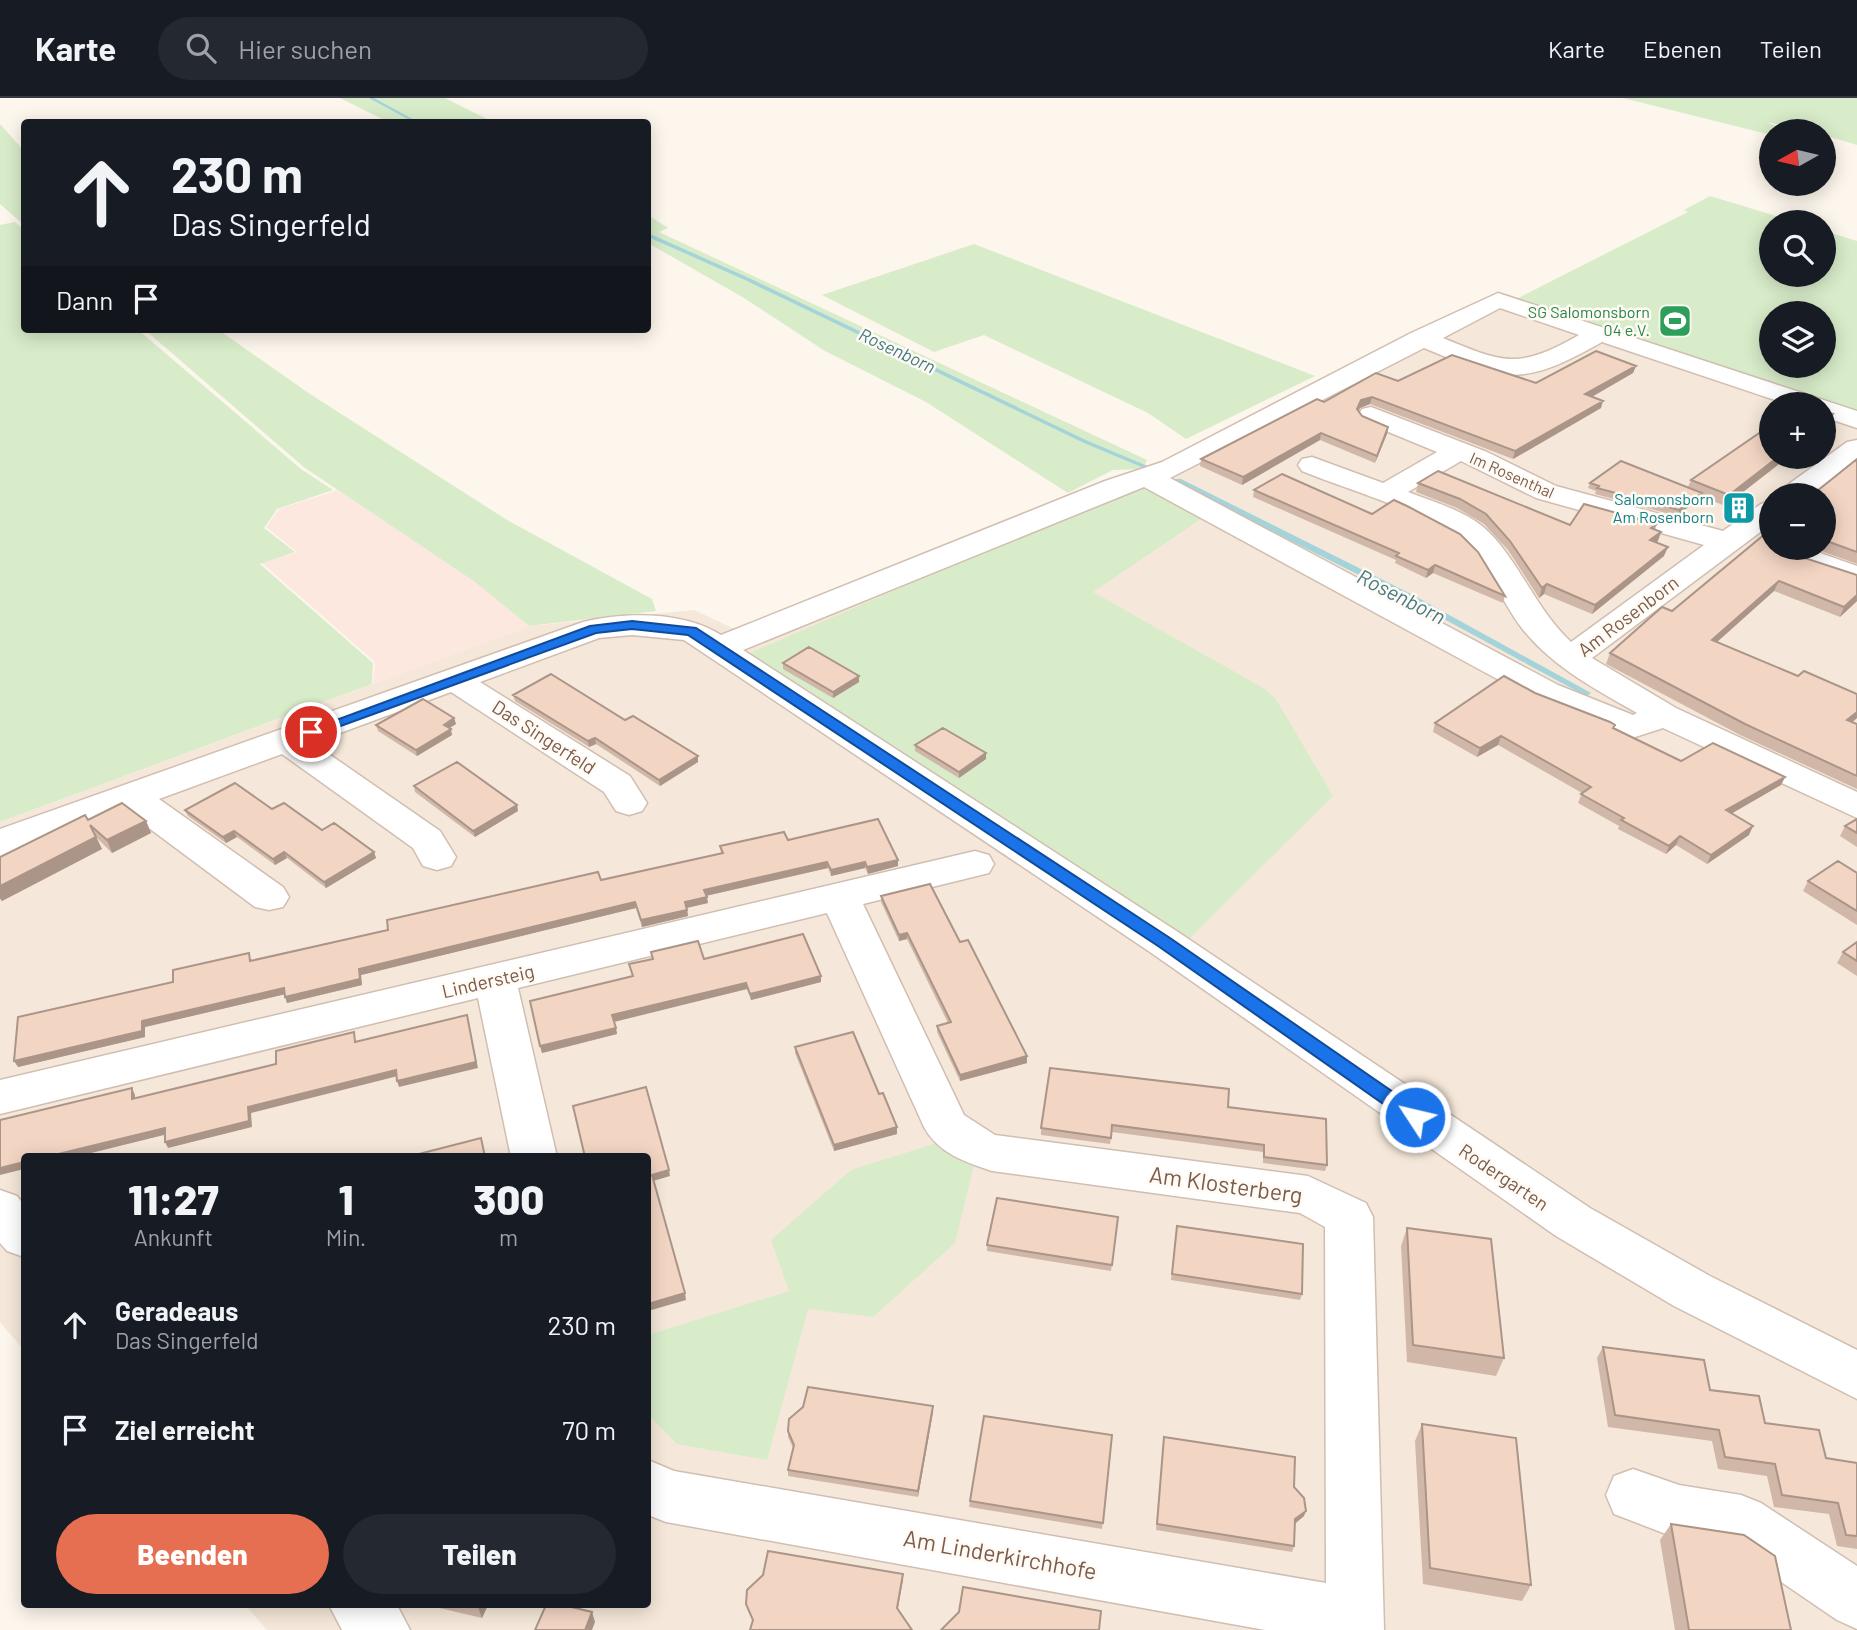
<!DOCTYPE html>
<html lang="de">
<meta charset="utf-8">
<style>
body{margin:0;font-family:Barlow,sans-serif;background:#242831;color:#f1f3f6;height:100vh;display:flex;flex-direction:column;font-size:26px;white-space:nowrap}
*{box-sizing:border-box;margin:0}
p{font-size:23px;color:#9ea1a6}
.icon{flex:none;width:38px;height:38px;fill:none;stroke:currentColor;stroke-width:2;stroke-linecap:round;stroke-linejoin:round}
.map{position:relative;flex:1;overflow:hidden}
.details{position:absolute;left:21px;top:1055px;width:630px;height:455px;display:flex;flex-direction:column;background:#171b24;border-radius:7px;box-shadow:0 4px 18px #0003}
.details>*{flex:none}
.guide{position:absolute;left:21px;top:21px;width:630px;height:214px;border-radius:7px;box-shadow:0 4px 18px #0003;background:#171b24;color:#f1f3f6;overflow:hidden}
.needle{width:46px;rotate:262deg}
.tools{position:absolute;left:1759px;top:21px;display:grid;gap:14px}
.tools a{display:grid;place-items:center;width:77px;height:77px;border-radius:50%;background:#171b24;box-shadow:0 4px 18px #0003;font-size:35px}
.pin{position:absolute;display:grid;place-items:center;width:60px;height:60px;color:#fff;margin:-30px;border:4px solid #fff;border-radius:50%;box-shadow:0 2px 7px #0007}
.me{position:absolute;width:77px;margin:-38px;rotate:305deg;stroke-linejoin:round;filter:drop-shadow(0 0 5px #0008)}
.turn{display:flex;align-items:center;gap:24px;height:147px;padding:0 35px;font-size:32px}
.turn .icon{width:91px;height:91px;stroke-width:2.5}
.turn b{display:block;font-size:49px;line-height:60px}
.then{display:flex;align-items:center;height:66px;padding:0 35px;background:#0003;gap:14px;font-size:26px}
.eta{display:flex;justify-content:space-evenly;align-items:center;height:119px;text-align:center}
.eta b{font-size:42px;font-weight:800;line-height:49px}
.button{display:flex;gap:14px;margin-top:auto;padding:14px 35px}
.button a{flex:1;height:80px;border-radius:42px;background:#e76f51;color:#fff;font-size:28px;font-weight:800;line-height:80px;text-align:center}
.button a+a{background:#242831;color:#f1f3f6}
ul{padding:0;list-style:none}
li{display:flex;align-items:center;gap:21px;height:105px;padding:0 35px}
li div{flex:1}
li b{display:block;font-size:26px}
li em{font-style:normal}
header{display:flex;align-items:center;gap:42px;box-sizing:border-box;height:98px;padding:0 35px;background:#171b24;border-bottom:2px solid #363941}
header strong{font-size:33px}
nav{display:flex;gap:38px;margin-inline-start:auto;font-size:24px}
.search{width:490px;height:63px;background:#242831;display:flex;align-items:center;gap:18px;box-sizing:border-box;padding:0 24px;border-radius:38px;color:#9ea1a6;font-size:26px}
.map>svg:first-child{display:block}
</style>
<header>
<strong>Karte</strong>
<div class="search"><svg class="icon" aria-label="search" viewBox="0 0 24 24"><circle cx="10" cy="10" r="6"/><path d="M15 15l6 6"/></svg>Hier suchen</div>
<nav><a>Karte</a><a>Ebenen</a><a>Teilen</a></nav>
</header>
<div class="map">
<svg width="1857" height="1532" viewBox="0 0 1857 1532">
<rect width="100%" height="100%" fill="#fdf6ec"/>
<!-- residential -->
<path fill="#f5e8da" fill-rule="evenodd" d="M1492,210H1509L1794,306H1771V359H1824V316L1857,327V1532H267L245,1507H648V1059H24V1252L0,1224V724L529,528L694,512L741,534L1133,386ZM1771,397H1824V450H1771Z"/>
<!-- commercial -->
<path fill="#fde8e0" d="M338,392L475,484L529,528L373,586L375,564L262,465L297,454L266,429L279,411Z"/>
<!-- green -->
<path fill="#d8ecc9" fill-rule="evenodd" d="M340,0H445L493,24H388Z
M1623,0H1857V47L1824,37V33H1808L1767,24L1785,33H1771V37Z
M0,26L24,53V127L0,106Z
M1710,98L1796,124H1771V177H1824V133L1857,143V317L1516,201L1688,114L1684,112ZM1771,215H1824V268H1771Z
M648,117L668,130L659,134L1147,362L1143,371L1113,372L1068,395L926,304L825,253L744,200L648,145Z
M15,124L24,132V231H137L301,371L333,392L277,411L264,430L295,454L260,466L373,565L372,586L0,724V127Z
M974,146L1315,278L1186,341L1148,315L984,237L934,254L822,197Z
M144,231H217L310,296L507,422L652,501L656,513L529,528L475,484L305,370Z
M1135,388H1148L1204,419L1093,494L1265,591L1276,601L1333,698L1188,842L745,557Z
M940,1044L961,1062L974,1067L955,1145L873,1219L808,1211L767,1362L677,1346L648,1316V1237L789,1193L771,1142L851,1072Z"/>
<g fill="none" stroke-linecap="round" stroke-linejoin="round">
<!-- stream -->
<path fill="#a5d3da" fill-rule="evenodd" d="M369,0H374L418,24H413Z
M648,135L749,180L1088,343L1150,369L1144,370L1084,345L745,182L648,139Z
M1175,381H1181L1413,497L1591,595L1587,598L1584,597L1407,501L1175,385Z"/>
<defs>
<path id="minor" d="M1498,195L1857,313V330L1824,319V306H1787L1602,244C1523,289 1506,284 1424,250L1170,380L1558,587L1633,617L1637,615C1595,591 1551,568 1521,529C1500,501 1487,463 1460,441C1428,415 1343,390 1302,373L1298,367L1302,361L1312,359L1383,385L1437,354L1362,323L1358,317L1362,311L1371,309L1487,354L1556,388L1723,433L1761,406L1771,403V426L1592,560L1676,610L1857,694V720L1663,630L1632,640L1534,601L1144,389L743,552L1178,834L1590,1110L1710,1178L1857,1252V1301L1674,1208L1556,1138L1150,854L684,542L632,537L599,540L480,584L630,678L647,705L642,713L629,717L616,713L604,694L451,594L313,645L440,733L456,759L451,768L437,772L423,768L413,750L282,656L159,701L283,789L289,799L283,809L269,812L255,809L126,713L0,758V731L583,524C625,514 683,513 721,537L1105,383L1162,364L1411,235ZM1500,210L1579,237C1519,271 1505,266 1443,240ZM1461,363L1536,400L1704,447L1571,544C1534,510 1517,457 1482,428C1462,412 1432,403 1408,394Z
M1857,342V363L1810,397H1778L1782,391L1847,344Z
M1771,443V450H1806L1857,468V487L1767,456L1763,450Z
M975,753L989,757L994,766L989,775L863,806L964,1017L995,1037L1308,1078L1366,1105L1373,1119L1384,1532H1265L666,1424L648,1417V1362L674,1373L1326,1485L1325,1129L1300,1115L992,1073C965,1064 938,1055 924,1029L827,815L518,890L557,1059H511L478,900L0,1016V982Z
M0,1092L17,1098L24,1107V1159L7,1153L0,1145Z
M1633,1371L1679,1387L1741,1397L1761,1405L1857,1468V1531L1837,1522L1730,1449L1679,1441L1614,1416L1606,1397L1614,1378Z
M329,1507H397L410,1532H342Z"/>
</defs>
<!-- minor casing -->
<use href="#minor" stroke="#d1beb0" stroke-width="3"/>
<!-- minor -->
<use href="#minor" fill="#fff" fill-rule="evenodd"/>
</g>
<!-- wall -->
<path fill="#d1b7a8" d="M1636,268L1633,275L1591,299L1601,310L1513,361L1370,306L1360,310L1358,313L1362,318L1388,329L1387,336L1375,365L1320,342L1242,387L1200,368L1201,361L1324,304L1398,283L1536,285Z
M1771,359H1788L1725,408L1701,398L1700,400L1677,418L1595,396L1596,393L1588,390L1590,385L1688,389L1691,382Z
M1857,361V466L1813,450H1824V397Z
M1282,376L1505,498L1503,505L1433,475L1426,480L1395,465L1396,462L1253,399L1254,392Z
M1418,385L1570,427L1657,426L1655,432L1661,434L1656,444L1664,458L1592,516L1544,496L1539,500L1508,452L1484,426L1457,410L1416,394Z
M1771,440L1767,444L1770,448L1857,503L1840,519L1774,493L1717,544L1798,578L1857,596V620L1852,624L1857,626V691L1740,637L1606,566L1610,555L1672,513Z
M783,565L859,584L833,600L783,571Z
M1535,595L1615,627L1614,630L1681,663L1785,679L1781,687L1731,716L1749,737L1707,766L1676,747L1666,756L1618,731L1619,728L1578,705L1582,695L1498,647L1477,659L1433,634L1435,625Z
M513,597L698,664L660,688L596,646L589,649L515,603Z
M454,620L456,626L449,630L452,637L417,658L378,633L376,627Z
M915,647L986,655V661L959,680L915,653Z
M414,688L517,707L518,713L475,739L415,694Z
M272,711L374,754L376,760L326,790L287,760L275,767L237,739L226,745L188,718L185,712Z
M1857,721V749L1840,738L1845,728Z
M88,722L146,723L151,735L112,755L97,740L102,751L2,803L0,801V759Z
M788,742L898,762V768L868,776L865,770L831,778L828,770L706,798L708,805L687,810L688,818L642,829L636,810L361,877L362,887L287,905L285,896L145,929V939L18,969L173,884L252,861V863L721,755L720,748Z
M1857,775V827L1803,793L1808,783Z
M881,798L960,844L1027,965L960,983L937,934V928L948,925L907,841L899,843L881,804Z
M1857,844V878L1837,865L1843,854Z
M651,854L704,861L821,884L751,902L747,891L614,923L617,936L542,955L530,903L632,878L629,866L652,861Z
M795,949L879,996L897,1029V1036L834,1053L795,955Z
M1228,1009L1327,1067L1325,1073L1263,1065V1054L1112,1034L1110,1046L1041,1037V1030Z
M1118,1119L1111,1173L987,1153V1147Z
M1407,1130L1504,1260L1496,1278L1407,1264L1401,1148Z
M1176,1134L1302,1196L1300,1202L1171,1182Z
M1603,1249L1710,1292L1826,1360L1857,1365V1451L1837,1448L1829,1416L1774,1409L1767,1378L1718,1371L1712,1343L1608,1329L1597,1260Z
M933,1308V1314L918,1399L788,1378V1372L793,1350L788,1339V1333Z
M1422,1326L1531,1487L1522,1503L1423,1486L1415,1343Z
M1112,1337L1102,1431L969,1409L970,1403Z
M1164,1339L1294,1389L1304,1418L1295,1426L1294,1448L1292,1454L1156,1432Z
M1671,1426L1791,1532H1675L1660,1442Z
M434,1507H488L482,1520L435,1509Z"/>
<!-- shaded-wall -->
<path fill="#aa9588" d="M1636,268L1633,275L1583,304L1585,296Z
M1372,299L1370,306L1360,310L1356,318L1357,311L1361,302Z
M1603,303L1601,310L1513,361L1515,353Z
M1833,316L1829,327L1824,331V324Z
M1388,329L1387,336L1375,365L1377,358Z
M1321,335L1320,342L1242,387L1243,379Z
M1778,359H1788L1725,408L1729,397Z
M1702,395L1700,400L1677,418L1679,412Z
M1661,434L1658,443L1647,452L1650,442Z
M1771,434V440L1760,450L1764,440Z
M1668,449L1664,458L1592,516L1595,507Z
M1435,467L1433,475L1426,480L1428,472Z
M1779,483L1774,493L1708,552L1712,542Z
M1547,486L1544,496L1539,500L1542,490Z
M1857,497V503L1840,519L1844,509Z
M859,578V584L833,600V594Z
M1857,614V620L1842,633L1847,622Z
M454,620L456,626L445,633L444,627Z
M451,631L452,637L417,658L416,652Z
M1501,638L1498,647L1477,659L1480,650Z
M595,640L596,646L589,649L588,643Z
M986,655V661L959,680V674Z
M698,658V664L660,688L659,682Z
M1785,679L1781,687L1722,721L1726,712Z
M517,707L518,713L475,739L473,733Z
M146,723L151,735L112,755L107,742Z
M1753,728L1749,737L1707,766L1711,757Z
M234,733L237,739L226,745L223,739Z
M1680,738L1676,747L1666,756L1669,748Z
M96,739L102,751L2,803L0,800V788Z
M284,754L287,760L275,767L273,761Z
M374,754L376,760L326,790L324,784Z
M898,762V768L868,776L867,769Z
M827,764L828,770L705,798L704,792Z
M865,764V770L831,778V772Z
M707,799L708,805L686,810L685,804Z
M635,804L636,810L361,877L362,887L287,905L285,899L359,871Z
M687,812L688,818L642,829L641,822Z
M907,835V841L899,843V837Z
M821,878V884L751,902L750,896Z
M746,885L747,891L614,924L612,917Z
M284,890L286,896L145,929V939L18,969L14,963L142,923Z
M468,923L478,970L399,989L397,983Z
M616,930L617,936L542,955L540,948Z
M1027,958V965L960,983V977Z
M396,972L398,978L251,1015L252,1029L168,1050L165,1044L248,1009Z
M132,990L135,997V1007L132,1001Z
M897,1029V1036L834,1053V1047Z
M165,1030L168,1036L75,1059H46Z
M24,1064V1071L0,1077V1070Z
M669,1072L670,1078L653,1083L652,1077Z
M685,1195L686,1202L648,1213V1206Z
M933,1308V1314L918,1399V1393Z
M1306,1413L1304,1418L1293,1427L1295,1421Z
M903,1476V1482L897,1515V1510Z
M479,1507H488L482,1520L478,1509Z
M592,1514L595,1524L592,1532H585Z"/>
<!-- building -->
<path fill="#f3d5c3" stroke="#aa9588" stroke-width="2" d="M1596,253L1636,268L1585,296L1603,303L1515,353L1372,299L1361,302L1357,311L1362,318L1388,329L1377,358L1321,335L1243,379L1201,361L1317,301L1324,304L1376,275L1398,283L1452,257L1536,285Z
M1824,313L1833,316L1824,324Z
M1771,327V359H1778L1729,397L1691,382Z
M1857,361V454L1824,442V397H1812Z
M1621,363L1702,395L1679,412L1597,390L1599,388L1590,385Z
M1438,373L1570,427L1584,406L1657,426L1651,430L1661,434L1650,442L1668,449L1595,507L1547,486L1542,490L1510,443L1486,416L1460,401L1418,385Z
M1282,376L1372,416L1394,402L1407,408L1460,436L1478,454L1505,498L1435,467L1428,472L1396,458L1399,455L1254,392Z
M1771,431V434L1764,440L1771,450H1774L1857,477V497L1844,509L1779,483L1712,542L1798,578L1804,573L1857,596V614L1847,622L1857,626V678L1745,626L1610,555L1662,509L1672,513Z
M809,549L859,578L833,594L783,565Z
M551,576L625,622L633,618L698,658L659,682L595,640L588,643L513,597Z
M1504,578L1535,595L1610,624L1615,627L1613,630L1681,663L1713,645L1785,679L1726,712L1753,728L1711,757L1680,738L1669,748L1621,722L1624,720L1581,696L1591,689L1501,638L1480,650L1435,625Z
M423,601L454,620L444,627L451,631L416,652L376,627Z
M943,630L986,655L959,674L915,647Z
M457,664L517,707L473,733L414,688Z
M235,685L272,711L284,705L322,732L334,725L374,754L324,784L284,754L273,761L234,733L223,739L185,712Z
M122,705L146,723L107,742L90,727L96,739L0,788V759L85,717L88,722Z
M878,721L898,762L867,769L865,764L831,772L827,764L704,792L707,799L685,804L687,812L641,822L635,804L359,871L360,881L285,899L284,890L142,923V933L14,963L18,919L173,884V872L249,855L250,863L388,832L387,822L598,774L601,782L723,755L720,748L784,734L788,742Z
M1857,721V735L1845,728Z
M1838,763L1857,775V813L1808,783Z
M930,786L960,844L968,842L1027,958L960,977L937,928L951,924L907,835L899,837L881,798Z
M803,836L821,878L750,896L746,885L612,917L616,930L540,948L530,903L633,878L629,866L653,861L651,854L698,843L704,861Z
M1857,844V863L1843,854Z
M467,917L476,964L397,983L396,972L248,1009L249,1023L165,1044V1030L46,1059H24V1064L0,1070V1022L132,990V1001L276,966V953L354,934L355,944Z
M853,934L879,996L883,995L897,1029L834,1047L795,949Z
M1050,970L1229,991L1228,1009L1326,1021L1327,1067L1264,1059V1047L1112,1027L1111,1040L1041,1030Z
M646,989L669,1072L652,1077L685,1195L648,1206V1059H585L573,1008Z
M481,1040L485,1059H411V1058Z
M997,1100L1118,1119L1112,1167L987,1147Z
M1177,1128L1303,1146L1302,1196L1172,1176Z
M1407,1130L1491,1141L1504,1260L1413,1247Z
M1603,1249L1704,1262L1710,1292L1759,1298L1765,1325L1819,1332L1826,1360L1857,1365V1438L1846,1437L1838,1405L1782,1397L1775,1366L1725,1359L1719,1332L1615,1317Z
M808,1289L933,1308L918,1393L788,1372L794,1347L788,1333L789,1321L803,1309Z
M984,1318L1112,1337L1103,1425L970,1403Z
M1422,1326L1516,1340L1531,1487L1430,1470Z
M1164,1339L1295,1359L1294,1389L1304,1400L1306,1413L1295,1421L1294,1448L1157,1426Z
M1671,1426L1744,1437L1775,1458L1791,1532H1689Z
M768,1453L903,1476L897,1510L912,1532H750L753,1522L746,1506L747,1492L763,1477Z
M963,1489L1101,1513L1099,1532H941L959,1514Z
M466,1507H479L478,1509Z
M546,1507H563L592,1514L585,1532H535Z"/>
<!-- route -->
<path fill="#1a73e8" stroke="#114b97" stroke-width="2" d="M632,523L696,530L1170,840L1422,1014L1425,1019L1422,1024H1409L1158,848L688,537L632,531L596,535L316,637H306L304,634L590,528Z"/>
<!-- icons -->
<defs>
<symbol id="stadium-square" viewBox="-11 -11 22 22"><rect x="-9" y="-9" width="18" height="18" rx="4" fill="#2e9e5b" stroke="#fffaf3"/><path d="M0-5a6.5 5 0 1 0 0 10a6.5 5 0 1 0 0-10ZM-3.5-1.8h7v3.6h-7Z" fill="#fff"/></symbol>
<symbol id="building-square" viewBox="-11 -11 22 22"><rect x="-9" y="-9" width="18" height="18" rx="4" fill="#0f9aa8" stroke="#fffaf3"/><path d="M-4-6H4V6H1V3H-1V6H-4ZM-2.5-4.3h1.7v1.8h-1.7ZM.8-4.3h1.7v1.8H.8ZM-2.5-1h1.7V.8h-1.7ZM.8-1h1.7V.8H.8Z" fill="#fff"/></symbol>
</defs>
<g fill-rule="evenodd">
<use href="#stadium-square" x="1656" y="204" width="38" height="38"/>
<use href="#building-square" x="1720" y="391" width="38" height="38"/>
</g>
<g text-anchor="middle" stroke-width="5" stroke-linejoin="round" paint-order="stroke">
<!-- far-leisure labels -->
<g font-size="16" fill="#27864d" stroke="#fffaf3" text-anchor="end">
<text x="1650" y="220">SG Salomonsborn<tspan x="1650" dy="18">04 e.V.</tspan></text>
</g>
<!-- far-street labels -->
<g font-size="16" fill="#7a5c4d" stroke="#fffaf3">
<text transform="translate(1512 377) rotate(24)" y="6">Im Rosenthal</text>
</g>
<!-- far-culture labels -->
<g font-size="16" fill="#0d838f" stroke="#fffaf3" text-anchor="end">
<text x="1714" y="407">Salomonsborn<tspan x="1714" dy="18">Am Rosenborn</tspan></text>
</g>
<!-- far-water labels -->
<g font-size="18" font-style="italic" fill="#437c86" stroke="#fffaf3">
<text transform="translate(897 253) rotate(25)" y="6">Rosenborn</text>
</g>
<!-- street labels -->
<g font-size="19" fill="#7a5c4d" stroke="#fffaf3">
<text transform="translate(1628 518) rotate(-37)" y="7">Am Rosenborn</text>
<text transform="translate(544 639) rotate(33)" y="7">Das Singerfeld</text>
<text transform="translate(488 883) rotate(-13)" y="7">Lindersteig</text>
<text transform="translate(1504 1079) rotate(34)" y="7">Rodergarten</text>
</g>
<!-- water labels -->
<g font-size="21" font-style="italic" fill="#437c86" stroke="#fffaf3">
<text transform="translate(1401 499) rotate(27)" y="7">Rosenborn</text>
</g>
<!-- near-street labels -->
<g font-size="23" fill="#7a5c4d" stroke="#fffaf3">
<text transform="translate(1226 1087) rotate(8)" y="8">Am Klosterberg</text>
<text transform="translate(1000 1457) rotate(10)" y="8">Am Linderkirchhofe</text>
</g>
</g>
</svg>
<div class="tools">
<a><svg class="needle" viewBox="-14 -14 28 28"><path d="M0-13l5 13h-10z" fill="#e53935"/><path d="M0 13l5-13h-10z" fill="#9ea1a6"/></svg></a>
<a><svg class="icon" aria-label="search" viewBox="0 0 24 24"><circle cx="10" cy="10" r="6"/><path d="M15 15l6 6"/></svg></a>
<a><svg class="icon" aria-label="layers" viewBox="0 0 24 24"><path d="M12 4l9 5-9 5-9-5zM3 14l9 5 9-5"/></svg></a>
<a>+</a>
<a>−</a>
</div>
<div class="pin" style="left:311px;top:634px;background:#d93025"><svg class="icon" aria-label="arrive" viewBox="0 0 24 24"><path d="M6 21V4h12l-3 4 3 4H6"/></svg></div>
<svg class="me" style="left:1415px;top:1019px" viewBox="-20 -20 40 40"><circle r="17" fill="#1a73e8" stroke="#fff" stroke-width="3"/><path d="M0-11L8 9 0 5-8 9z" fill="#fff"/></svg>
<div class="guide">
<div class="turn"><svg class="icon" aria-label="ahead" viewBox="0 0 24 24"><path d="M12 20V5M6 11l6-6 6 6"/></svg><div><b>230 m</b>Das Singerfeld</div></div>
<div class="then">Dann<svg class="icon" aria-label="arrive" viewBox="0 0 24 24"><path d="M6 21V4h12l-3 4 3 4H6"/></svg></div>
</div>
<section class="details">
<div class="eta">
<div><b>11:27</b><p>Ankunft</p></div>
<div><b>1</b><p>Min.</p></div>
<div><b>300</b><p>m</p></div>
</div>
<ul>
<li><svg class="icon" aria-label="ahead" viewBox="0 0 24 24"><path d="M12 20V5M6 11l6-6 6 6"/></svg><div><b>Geradeaus</b><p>Das Singerfeld</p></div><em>230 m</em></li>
<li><svg class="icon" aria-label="arrive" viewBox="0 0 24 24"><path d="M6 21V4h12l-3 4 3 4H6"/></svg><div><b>Ziel erreicht</b></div><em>70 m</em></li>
</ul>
<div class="button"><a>Beenden</a><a>Teilen</a></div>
</section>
</div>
